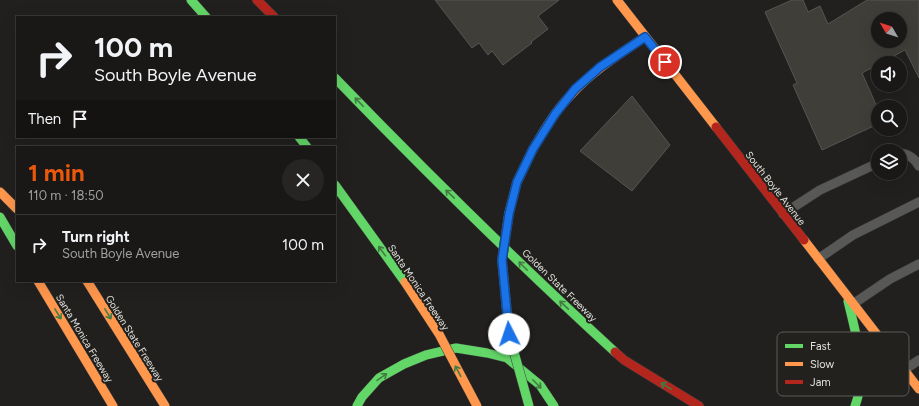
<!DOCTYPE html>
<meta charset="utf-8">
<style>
body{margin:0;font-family:Figtree,sans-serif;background:#262524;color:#f1f3f6;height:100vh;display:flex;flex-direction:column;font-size:15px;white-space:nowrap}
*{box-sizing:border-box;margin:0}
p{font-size:13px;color:#9fa0a1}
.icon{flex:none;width:22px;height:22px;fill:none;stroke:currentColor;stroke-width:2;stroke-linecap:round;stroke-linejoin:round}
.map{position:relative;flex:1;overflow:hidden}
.drawer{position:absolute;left:16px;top:146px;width:320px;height:136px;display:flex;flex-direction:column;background:#191817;border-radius:0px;box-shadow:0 4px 16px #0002,0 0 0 1px #373736}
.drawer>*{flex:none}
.banner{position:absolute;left:16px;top:16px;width:320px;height:122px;border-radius:0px;box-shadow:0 4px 16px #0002,0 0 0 1px #373736;background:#191817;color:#f1f3f6;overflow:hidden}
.needle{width:26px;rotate:309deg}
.buttons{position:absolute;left:871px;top:12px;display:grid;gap:8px}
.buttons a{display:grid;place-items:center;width:36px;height:36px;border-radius:50%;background:#191817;box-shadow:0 4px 16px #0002,0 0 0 1px #373736;font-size:20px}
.pin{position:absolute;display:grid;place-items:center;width:34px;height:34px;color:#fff;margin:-17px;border:2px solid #fff;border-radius:50%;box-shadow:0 1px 4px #0007}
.me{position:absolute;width:44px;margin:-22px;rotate:356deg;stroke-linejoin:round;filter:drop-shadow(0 0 3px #0008)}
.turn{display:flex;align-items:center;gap:14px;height:84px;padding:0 12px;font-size:18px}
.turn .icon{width:52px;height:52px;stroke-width:2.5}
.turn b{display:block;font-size:28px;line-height:34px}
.then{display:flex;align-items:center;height:38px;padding:0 12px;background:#0003;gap:8px;font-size:15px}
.round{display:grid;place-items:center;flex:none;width:42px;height:42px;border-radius:21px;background:#262524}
.summary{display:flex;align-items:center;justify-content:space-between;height:68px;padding:0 12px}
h1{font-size:24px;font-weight:700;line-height:30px;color:#ea580c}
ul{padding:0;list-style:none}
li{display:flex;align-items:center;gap:12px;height:60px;padding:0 12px;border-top:1px solid #373736}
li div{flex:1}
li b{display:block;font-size:15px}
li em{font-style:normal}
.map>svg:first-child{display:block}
</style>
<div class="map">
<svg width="919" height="406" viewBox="0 0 919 406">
<rect width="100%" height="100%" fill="#21201f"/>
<!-- building -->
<path fill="#403e38" stroke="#555553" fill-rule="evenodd" d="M435,0H559L538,16L548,29L531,42L532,43L503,65L492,51L488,55L479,43L472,48Z
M792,0H803L808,12L820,6L828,24L867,0H919V78L905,50L862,73L878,109V124L822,150L793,85L797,83L765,12ZM878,19H900V41H878Z
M632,96L670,145L632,191L580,151Z"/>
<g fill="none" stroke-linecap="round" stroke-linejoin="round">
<defs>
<path id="lane" d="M900,153C910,155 914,158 919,166
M783,214L820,190L878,163
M818,259L853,235L919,202
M853,304L890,279L919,264
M904,370L919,360"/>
<path id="fast" d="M191,0L206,17
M335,78C426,172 519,264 615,352
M299,137L307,147
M335,185L405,282
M0,217L17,246
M848,301C856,335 868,372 855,406
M357,406L362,397L379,378L404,364L426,355L456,348L487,353L507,358L540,385L554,406"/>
<path id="slow" d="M617,0L716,127
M533,149C544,131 555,111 570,96C591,72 618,55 645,37
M0,192L17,209
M804,240L919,389
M38,281L113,406
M87,281L165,406"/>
<path id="jam" d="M257,0L274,17
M716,127L804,240
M615,352L624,360L699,406"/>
</defs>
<!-- lane casing -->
<use href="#lane" stroke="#3d3d3c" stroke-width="10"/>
<!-- fast casing -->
<use href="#fast" stroke="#3d3d3c" stroke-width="10"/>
<!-- slow casing -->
<use href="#slow" stroke="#3d3d3c" stroke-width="10"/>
<!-- jam casing -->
<use href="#jam" stroke="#3d3d3c" stroke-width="10"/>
<!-- lane -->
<use href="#lane" stroke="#585856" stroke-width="9"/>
<!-- fast -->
<use href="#fast" stroke="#63d668" stroke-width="9"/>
<!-- slow -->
<use href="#slow" stroke="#ff974d" stroke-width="9"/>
<!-- jam -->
<use href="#jam" stroke="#b3261e" stroke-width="9"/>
<defs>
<path id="fast-bridge" d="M529,406L509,334L502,260L509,213L517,182L533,149"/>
<path id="slow-bridge" d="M405,282L439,334L477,406"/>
</defs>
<!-- fast-bridge casing -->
<use href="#fast-bridge" stroke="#3d3d3c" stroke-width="10" stroke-linecap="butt"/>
<!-- slow-bridge casing -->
<use href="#slow-bridge" stroke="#3d3d3c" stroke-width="10" stroke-linecap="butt"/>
<!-- fast-bridge -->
<use href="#fast-bridge" stroke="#63d668" stroke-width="9"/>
<!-- slow-bridge -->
<use href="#slow-bridge" stroke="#ff974d" stroke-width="9"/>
</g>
<!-- one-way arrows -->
<defs><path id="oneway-shaft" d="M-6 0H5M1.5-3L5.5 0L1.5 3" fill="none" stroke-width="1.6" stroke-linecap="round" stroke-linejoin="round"/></defs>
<g stroke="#427c43">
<use href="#oneway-shaft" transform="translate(359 102) rotate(-134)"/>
<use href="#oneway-shaft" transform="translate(450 194) rotate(-136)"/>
<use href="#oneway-shaft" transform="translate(382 251) rotate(-126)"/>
<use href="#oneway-shaft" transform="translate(523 266) rotate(-135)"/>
<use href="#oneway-shaft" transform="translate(564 305) rotate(-137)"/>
<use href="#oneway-shaft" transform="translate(58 314) rotate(59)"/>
<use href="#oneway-shaft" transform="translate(108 314) rotate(58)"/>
<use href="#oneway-shaft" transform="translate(458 371) rotate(-118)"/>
<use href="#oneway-shaft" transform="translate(382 377) rotate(-35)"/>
<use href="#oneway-shaft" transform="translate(537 384) rotate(45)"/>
<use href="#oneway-shaft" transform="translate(666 386) rotate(-149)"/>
</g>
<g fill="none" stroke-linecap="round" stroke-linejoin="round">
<defs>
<path id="route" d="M509,334L502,260L509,214L517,182L533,149L555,114L575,89L600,67L645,37L665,62"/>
</defs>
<!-- route casing -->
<use href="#route" stroke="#114b97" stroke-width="10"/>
<!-- route -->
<use href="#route" stroke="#1a73e8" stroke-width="7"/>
</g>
<g text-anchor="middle" stroke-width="4" stroke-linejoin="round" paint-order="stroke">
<!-- street labels -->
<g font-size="10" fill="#e1e1de" stroke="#22211e">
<text transform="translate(776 188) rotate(52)" y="4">South Boyle Avenue</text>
<text transform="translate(560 285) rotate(44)" y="4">Golden State Freeway</text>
<text transform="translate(419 287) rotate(56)" y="4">Santa Monica Freeway</text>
<text transform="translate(85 338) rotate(59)" y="4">Santa Monica Freeway</text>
<text transform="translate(135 338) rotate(58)" y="4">Golden State Freeway</text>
</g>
</g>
<!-- legend -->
<rect x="777" y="332" width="132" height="64" rx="6" fill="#22211e" stroke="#5b5b58" stroke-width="1"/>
<rect x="785" y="344" width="18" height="4" fill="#63d668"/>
<rect x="785" y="362" width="18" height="4" fill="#ff974d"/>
<rect x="785" y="380" width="18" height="4" fill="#b3261e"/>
<g font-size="11" fill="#e1e1de">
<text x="810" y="350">Fast</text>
<text x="810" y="368">Slow</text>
<text x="810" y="386">Jam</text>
</g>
</svg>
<div class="buttons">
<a><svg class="needle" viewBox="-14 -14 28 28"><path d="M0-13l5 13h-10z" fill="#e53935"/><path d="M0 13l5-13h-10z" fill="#9fa0a1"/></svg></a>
<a><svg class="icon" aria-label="sound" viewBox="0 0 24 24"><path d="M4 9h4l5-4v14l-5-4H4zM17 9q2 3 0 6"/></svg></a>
<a><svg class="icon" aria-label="search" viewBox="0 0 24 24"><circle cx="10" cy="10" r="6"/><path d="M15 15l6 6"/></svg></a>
<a><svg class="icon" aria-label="layers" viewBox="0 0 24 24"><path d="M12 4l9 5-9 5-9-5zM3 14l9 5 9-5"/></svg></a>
</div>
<div class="pin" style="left:665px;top:62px;background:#d93025"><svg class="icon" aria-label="arrive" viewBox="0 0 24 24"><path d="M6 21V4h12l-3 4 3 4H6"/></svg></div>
<svg class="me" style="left:509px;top:334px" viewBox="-20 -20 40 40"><circle r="19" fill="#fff"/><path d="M0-13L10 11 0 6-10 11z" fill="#1a73e8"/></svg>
<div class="banner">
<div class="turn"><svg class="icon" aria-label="right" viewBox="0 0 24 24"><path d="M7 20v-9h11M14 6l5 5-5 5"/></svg><div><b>100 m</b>South Boyle Avenue</div></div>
<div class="then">Then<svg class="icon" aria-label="arrive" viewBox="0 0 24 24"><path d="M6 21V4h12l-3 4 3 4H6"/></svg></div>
</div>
<section class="drawer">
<div class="summary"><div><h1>1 min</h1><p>110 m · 18:50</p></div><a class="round"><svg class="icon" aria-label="close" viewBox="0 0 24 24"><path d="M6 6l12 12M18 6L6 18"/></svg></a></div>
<ul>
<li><svg class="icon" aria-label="right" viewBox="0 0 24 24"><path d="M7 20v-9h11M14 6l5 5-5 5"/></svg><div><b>Turn right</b><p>South Boyle Avenue</p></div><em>100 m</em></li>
</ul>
</section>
</div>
